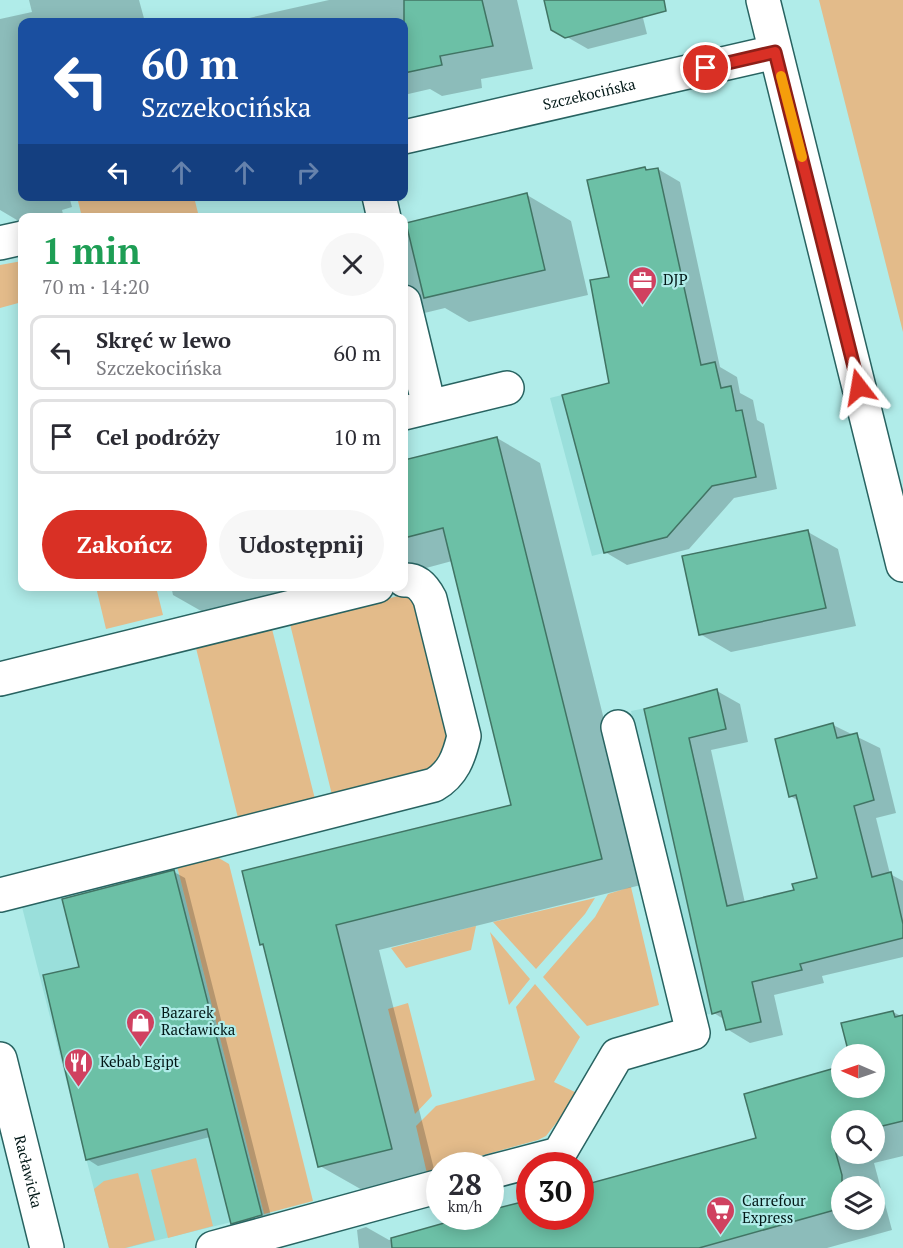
<!DOCTYPE html>
<html lang="pl">
<meta charset="utf-8">
<style>
body{margin:0;font-family:"PT Serif",serif;background:#f7f7f7;color:#2b2b33;height:100vh;display:flex;flex-direction:column;font-size:22px;white-space:nowrap}
*{box-sizing:border-box;margin:0}
p{font-size:20px;color:#7c7c81}
.icon{flex:none;width:33px;height:33px;fill:none;stroke:currentColor;stroke-width:2;stroke-linecap:round;stroke-linejoin:round}
.map{position:relative;flex:1;overflow:hidden}
.side{position:absolute;left:18px;top:213px;width:390px;height:378px;display:flex;flex-direction:column;background:#fff;border-radius:12px;box-shadow:0 3px 15px #0003}
.side>*{flex:none}
.hud{position:absolute;left:18px;top:18px;width:390px;height:183px;border-radius:12px;box-shadow:0 3px 15px #0003;background:#1a4fa0;color:#fff;overflow:hidden}
.needle{width:39px;rotate:272deg}
.fabs{position:absolute;left:831px;top:1044px;display:grid;gap:12px}
.fabs a{display:grid;place-items:center;width:54px;height:54px;border-radius:50%;background:#fff;box-shadow:0 3px 15px #0003;font-size:30px}
.speed{position:absolute;left:426px;top:1152px;display:flex;gap:12px;font-size:30px;font-weight:700;text-align:center}
.speed>*{display:grid;place-content:center;width:78px;height:78px;border-radius:50%;background:#fff;box-shadow:0 3px 15px #0003;line-height:1}
.speed small{font-size:15px;font-weight:400}
.speed .limit{border:9px solid #d22;background:#fff;color:#111}
.pin{position:absolute;display:grid;place-items:center;width:51px;height:51px;color:#fff;margin:-26px;border:3px solid #fff;border-radius:50%;box-shadow:0 2px 6px #0007}
.me{position:absolute;width:66px;margin:-33px;rotate:346deg;stroke-linejoin:round;filter:drop-shadow(0 0 4px #0008)}
.turn{display:flex;align-items:center;gap:21px;height:126px;padding:0 24px;font-size:27px}
.turn .icon{width:78px;height:78px;stroke-width:2.5}
.turn b{display:block;font-size:42px;line-height:51px}
.lanes{display:flex;align-items:center;height:57px;padding:0 24px;background:#0003;justify-content:center;gap:30px;direction:ltr}
.lanes .off{opacity:.35}
.round{display:grid;place-items:center;flex:none;width:63px;height:63px;border-radius:32px;background:#f7f7f7}
.head{display:flex;align-items:center;justify-content:space-between;height:102px;padding:0 24px}
h1{font-size:36px;font-weight:700;line-height:45px;color:#1e9e55}
.primary-button{display:flex;gap:12px;margin-top:auto;padding:12px 24px}
.primary-button a{flex:1;height:69px;border-radius:36px;background:#d93025;color:#fff;font-size:24px;font-weight:700;line-height:69px;text-align:center}
.primary-button a+a{background:#f7f7f7;color:#2b2b33}
ul{padding:0;list-style:none}
li{display:flex;align-items:center;gap:18px;height:75px;margin:0 12px 9px;padding:0 12px;border:3px solid #e1e1e2;border-radius:12px}
li div{flex:1}
li b{display:block;font-size:22px}
li em{font-style:normal}
.map>svg:first-child{display:block}
</style>
<div class="map">
<svg width="903" height="1248" viewBox="0 0 903 1248">
<rect width="100%" height="100%" fill="#b0ece9"/>
<!-- built -->
<path fill="#9adfdb" d="M605,384L645,542L592,556L550,398Z
M681,701L750,1003L756,1001L761,1022L726,1030L721,1012L699,1016L631,711Z
M177,866L264,1214L126,1248H109L22,907Z"/>
<!-- green -->
<path fill="#e3bb8a" d="M819,0H903V332Z
M77,197H194L199,217H82Z
M22,261V302L0,308V265Z
M96,587H156L163,615L106,629Z
M398,596L414,599L449,723L446,746L440,760L427,775L333,799L290,624Z
M272,629L316,803L239,822L196,648Z
M217,857L229,864L313,1201L264,1214L177,866Z
M631,887L659,1005L587,1026L543,977L595,917L608,894Z
M595,898L585,914L536,969L493,922Z
M476,926L471,950L406,968L391,948Z
M490,932L530,979L509,1005Z
M535,984L580,1037L554,1082L579,1094L546,1136L538,1140L473,1158L474,1165H471L440,1166L439,1175L428,1178L416,1126L436,1106L535,1080L516,1007Z
M408,1003L432,1096L415,1114L388,1009Z
M196,1158L213,1226L168,1238L151,1170Z
M138,1173L155,1240L125,1248H109L94,1189L104,1181Z"/>
<!-- shadow -->
<path fill="#0003" fill-rule="evenodd" d="M29,0H139L145,22H22V196H69L72,207L62,210L64,218H22V223L0,210V19L32,12Z
M329,0H517L533,69L481,79L482,88L442,96L430,89L404,95V22H231Z
M546,0H636L639,2L647,34L588,49L553,29Z
M645,169H658L680,182L720,367L737,377L740,393L753,400L757,420L764,424L777,489L734,498L689,549L627,565L605,552L611,278Z
M527,195L571,221L588,295L469,322L445,308L404,318V225Z
M497,438L540,463L645,884L379,950L435,1173L364,1191L320,1166L265,946L261,944L513,806L452,561L404,574V462Z
M808,532L838,549L856,626L731,652L700,634Z
M171,586H351L217,620L173,595Z
M717,691L740,704L748,742L711,750L745,903L795,891L819,879L799,801L790,796L833,725L880,748L896,813L876,818L890,874L903,881V957L822,976L824,983L774,995L783,1035L750,1043L727,1029L725,1020L714,1013L645,710Z
M174,872L185,878L271,1216L242,1224L231,1218L210,1137L98,1166L87,1159Z
M893,1012L903,1017V1156L874,1163L892,1230L827,1248H359L357,1230L366,1227L389,1240L475,1216H580L758,1139L842,1088H874V1054H851L843,1025ZM842,1120H874V1154H842ZM842,1186H874V1220H842Z"/>
<!-- building -->
<path fill="#6cc0a6" stroke="#417464" stroke-width="1.5" d="M404,0H482L493,46L440,56L442,65L404,73Z
M544,0H664L666,11L565,38L551,30Z
M645,167L646,170L658,168L701,365L715,362L721,388L731,386L736,411L742,410L756,477L712,486L667,537L604,553L562,395L609,383L590,280L609,277L587,180Z
M527,193L545,270L424,298L406,223Z
M497,437L602,859L336,925L392,1149L318,1167L263,944L260,945L242,871L511,805L443,528L404,538V460Z
M808,530L826,608L699,635L682,556Z
M717,689L726,729L689,738L727,906L794,890L792,884L817,878L796,795L789,797L775,739L833,723L837,738L857,733L874,800L854,806L872,877L891,872L903,924V938L800,964L802,970L752,982L761,1022L726,1030L721,1011L712,1014L644,709Z
M174,870L262,1215L231,1224L207,1129L86,1160L43,975L79,967L62,899Z
M893,1011L895,1017L903,1015V1121L874,1128V1120H842V1136L832,1139L842,1175V1208L699,1248H392L391,1238L469,1216H490V1210L530,1200V1216H580V1186L756,1138L744,1094L842,1066V1088H874V1054H849L841,1023Z"/>
<g fill="none" stroke-linecap="round" stroke-linejoin="round">
<defs>
<g id="minor">
<path d="M763,0L903,565"/>
<path id="s1" d="M404,137L775,52"/>
<path d="M379,196L384,218"/>
<path d="M0,243L22,238"/>
<path d="M404,302L429,406"/>
<path d="M404,413L507,388"/>
<path d="M0,679L377,586"/>
<path d="M0,895L434,785C453,774 459,757 464,736L430,599C424,587 417,579 404,580"/>
<path id="s2" d="M0,1059L47,1248"/>
<path d="M490,1172L559,1154L617,1055L693,1033L618,727"/>
<path d="M213,1248L440,1186"/>
</g>
</defs>
<!-- minor casing -->
<use href="#minor" stroke="#286361" stroke-width="36"/>
<!-- minor -->
<use href="#minor" stroke="#fff" stroke-width="33"/>
</g>
<g fill="none" stroke-linecap="round" stroke-linejoin="round">
<defs>
<path id="route" d="M706,68L775,52L859,387"/>
</defs>
<!-- route casing -->
<use href="#route" stroke="#8d1f18" stroke-width="15"/>
<!-- route -->
<use href="#route" stroke="#d93025" stroke-width="10"/>
<!-- slow -->
<path stroke="#f59e0b" stroke-width="10" d="M781,76L802,157"/>
</g>
<!-- icons -->
<defs>
<symbol id="office-pin" viewBox="-11 -11 22 30"><path d="M0 17L-7.5 6A9.5 9.5 0 1 1 7.5 6Z" fill="#d04160" stroke="#b0ece9"/><path d="M-6-3h4V-5.5h4V-3h4V5H-6ZM-1-4.5V-3h2v-1.5ZM-6 0V1H6V0Z" fill="#fff"/></symbol>
<symbol id="shop-pin" viewBox="-11 -11 22 30"><path d="M0 17L-7.5 6A9.5 9.5 0 1 1 7.5 6Z" fill="#d04160" stroke="#b0ece9"/><path d="M-5-2.5h2.3a2.7 3.5 0 0 1 5.4 0H5L5.5 6h-11ZM-1.5-2.5h3a1.5 2.3 0 0 0-3 0Z" fill="#fff"/></symbol>
<symbol id="restaurant-pin" viewBox="-11 -11 22 30"><path d="M0 17L-7.5 6A9.5 9.5 0 1 1 7.5 6Z" fill="#d04160" stroke="#b0ece9"/><path d="M-5-6h1v4h1v-4h1v4h1v-4h1v5L-1.5 .5V6h-2V.5L-5-1ZM5-6V6H3V1.5H1.5Q1.5-4 5-6Z" fill="#fff"/></symbol>
<symbol id="supermarket-pin" viewBox="-11 -11 22 30"><path d="M0 17L-7.5 6A9.5 9.5 0 1 1 7.5 6Z" fill="#d04160" stroke="#b0ece9"/><path d="M-6-5.5h2.5l.6 2H6L4.5 2H-2.5L-4.4-4H-6ZM-1.5 3.2a1.3 1.3 0 1 0 .1 0ZM3 3.2a1.3 1.3 0 1 0 .1 0Z" fill="#fff"/></symbol>
</defs>
<g fill-rule="evenodd">
<use href="#office-pin" x="626" y="264" width="33" height="45"/>
<use href="#shop-pin" x="124" y="1006" width="33" height="45"/>
<use href="#restaurant-pin" x="62" y="1046" width="33" height="45"/>
<use href="#supermarket-pin" x="704" y="1194" width="33" height="45"/>
</g>
<g text-anchor="middle" stroke-width="4.5" stroke-linejoin="round" paint-order="stroke">
<!-- street labels -->
<g font-size="15" fill="#021817" stroke="#b0ece9">
<text dy="5" stroke="none"><textPath href="#s1" startOffset="190">Szczekocińska</textPath></text>
<text dy="5" stroke="none"><textPath href="#s2" startOffset="116">Racławicka</textPath></text>
</g>
<!-- poi labels -->
<g font-size="15" fill="#021817" stroke="#b0ece9" text-anchor="start">
<text x="663" y="285">DJP</text>
<text x="161" y="1018">Bazarek<tspan x="161" dy="17">Racławicka</tspan></text>
<text x="100" y="1067">Kebab Egipt</text>
<text x="742" y="1206">Carrefour<tspan x="742" dy="17">Express</tspan></text>
</g>
</g>
</svg>
<div class="fabs">
<a><svg class="needle" viewBox="-14 -14 28 28"><path d="M0-13l5 13h-10z" fill="#e53935"/><path d="M0 13l5-13h-10z" fill="#7c7c81"/></svg></a>
<a><svg class="icon" aria-label="search" viewBox="0 0 24 24"><circle cx="10" cy="10" r="6"/><path d="M15 15l6 6"/></svg></a>
<a><svg class="icon" aria-label="layers" viewBox="0 0 24 24"><path d="M12 4l9 5-9 5-9-5zM3 14l9 5 9-5"/></svg></a>
</div>
<div class="speed"><div>28<small>km/h</small></div><div class="limit">30</div></div>
<div class="pin" style="left:706px;top:68px;background:#d93025"><svg class="icon" aria-label="arrive" viewBox="0 0 24 24"><path d="M6 21V4h12l-3 4 3 4H6"/></svg></div>
<svg class="me" style="left:859px;top:387px" viewBox="-20 -20 40 40"><path d="M0-17L14 15 0 8-14 15z" fill="#d93025" stroke="#fff" stroke-width="4"/></svg>
<div class="hud">
<div class="turn"><svg class="icon" aria-label="left" viewBox="0 0 24 24"><path d="M17 20v-9H6M10 6l-5 5 5 5"/></svg><div><b>60 m</b>Szczekocińska</div></div>
<div class="lanes"><svg class="icon" aria-label="left" viewBox="0 0 24 24"><path d="M17 20v-9H6M10 6l-5 5 5 5"/></svg><svg class="icon off" aria-label="ahead" viewBox="0 0 24 24"><path d="M12 20V5M6 11l6-6 6 6"/></svg><svg class="icon off" aria-label="ahead" viewBox="0 0 24 24"><path d="M12 20V5M6 11l6-6 6 6"/></svg><svg class="icon off" aria-label="right" viewBox="0 0 24 24"><path d="M7 20v-9h11M14 6l5 5-5 5"/></svg></div>
</div>
<section class="side">
<div class="head"><div><h1>1 min</h1><p>70 m · 14:20</p></div><a class="round"><svg class="icon" aria-label="close" viewBox="0 0 24 24"><path d="M6 6l12 12M18 6L6 18"/></svg></a></div>
<ul>
<li><svg class="icon" aria-label="left" viewBox="0 0 24 24"><path d="M17 20v-9H6M10 6l-5 5 5 5"/></svg><div><b>Skręć w lewo</b><p>Szczekocińska</p></div><em>60 m</em></li>
<li><svg class="icon" aria-label="arrive" viewBox="0 0 24 24"><path d="M6 21V4h12l-3 4 3 4H6"/></svg><div><b>Cel podróży</b></div><em>10 m</em></li>
</ul>
<div class="primary-button"><a>Zakończ</a><a>Udostępnij</a></div>
</section>
</div>
